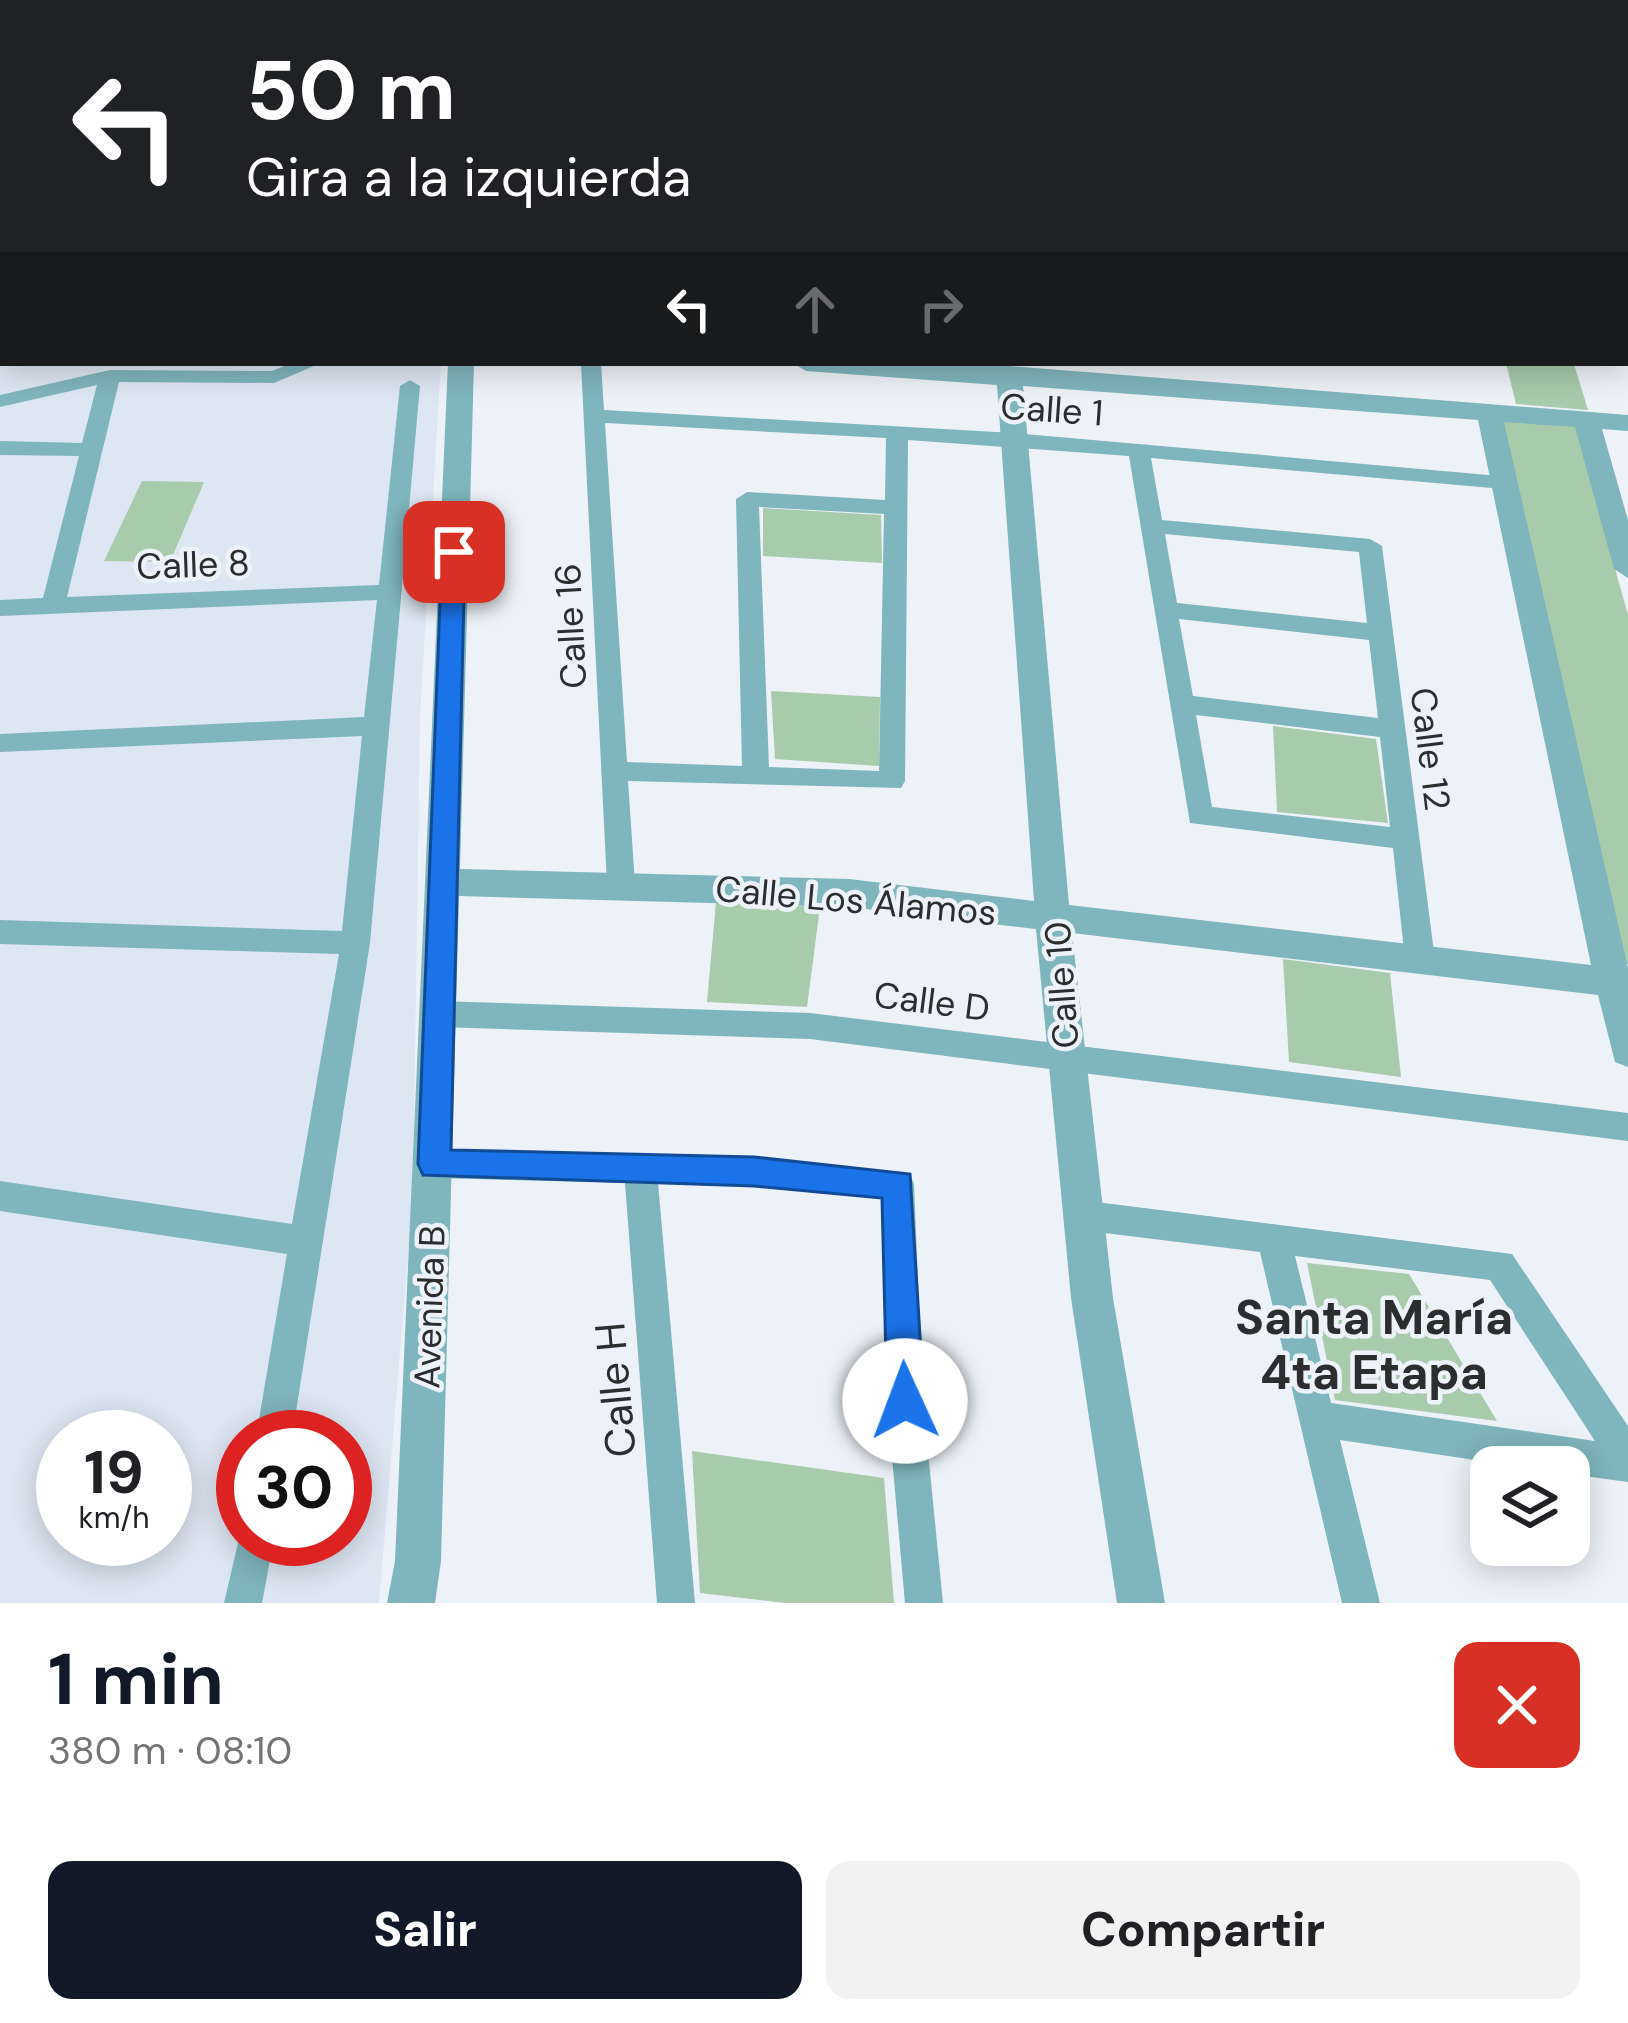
<!DOCTYPE html>
<html lang="es">
<meta charset="utf-8">
<style>
body{margin:0;font-family:"DM Sans",sans-serif;background:#f2f2f2;color:#202124;height:100vh;display:flex;flex-direction:column;font-size:45px;white-space:nowrap}
*{box-sizing:border-box;margin:0}
p{font-size:39px;color:#757577}
.icon{flex:none;width:66px;height:66px;fill:none;stroke:currentColor;stroke-width:2;stroke-linecap:round;stroke-linejoin:round}
.map{position:relative;height:1603px;overflow:hidden}
.panel{display:flex;flex-direction:column;background:#fff;flex:1}
.panel>*{flex:none}
.hud{position:absolute;left:0px;top:0px;width:1629px;height:366px;box-shadow:0 6px 30px #0003;background:#202124;color:#fff;overflow:hidden}
.controls{position:absolute;left:1470px;top:1446px;display:grid;gap:24px}
.controls a{display:grid;place-items:center;width:120px;height:120px;border-radius:24px;background:#fff;box-shadow:0 6px 30px #0003;font-size:60px}
.speed{position:absolute;left:36px;top:1410px;display:flex;gap:24px;font-size:60px;font-weight:700;text-align:center}
.speed>*{display:grid;place-content:center;width:156px;height:156px;border-radius:50%;background:#fff;box-shadow:0 6px 30px #0003;line-height:1}
.speed small{font-size:30px;font-weight:400}
.speed .limit{border:18px solid #d22;background:#fff;color:#111}
.pin{position:absolute;display:grid;place-items:center;width:102px;height:102px;color:#fff;margin:-51px;border-radius:24px;box-shadow:0 6px 18px #0006}
.me{position:absolute;width:132px;margin:-66px;rotate:358deg;stroke-linejoin:round;filter:drop-shadow(0 0 9px #0008)}
.turn{display:flex;align-items:center;gap:42px;height:252px;padding:0 48px;font-size:54px}
.turn .icon{width:156px;height:156px;stroke-width:2.5}
.turn b{display:block;font-size:84px;line-height:102px}
.lanes{display:flex;align-items:center;height:114px;padding:0 48px;background:#0003;justify-content:center;gap:60px;direction:ltr}
.lanes .off{opacity:.35}
.round{display:grid;place-items:center;flex:none;width:126px;height:126px;border-radius:24px;background:#f2f2f2}
.summary{display:flex;align-items:center;justify-content:space-between;height:204px;padding:0 48px}
h1{font-size:72px;font-weight:800;line-height:90px;color:#111827}
.primary-button{display:flex;gap:24px;margin-top:auto;padding:24px 48px}
.primary-button a{flex:1;height:138px;border-radius:24px;background:#111827;color:#fff;font-size:48px;font-weight:800;line-height:138px;text-align:center}
.primary-button a+a{background:#f2f2f2;color:#202124}
.map>svg:first-child{display:block}
</style>
<div class="map">
<svg width="1628" height="1603" viewBox="0 0 1628 1603">
<rect width="100%" height="100%" fill="#edf2f8"/>
<!-- built -->
<path fill="#dde6f3" fill-rule="evenodd" d="M0,211L3,363H441L420,715L413,1198L379,1603H0ZM63,1437H165V1539H63ZM243,1437H345V1539H243Z"/>
<!-- green -->
<path fill="#a8cbab" d="M1506,363L1574,364L1588,410L1516,404Z
M1499,419L1575,425L1628,615V964L1623,963Z
M142,481L204,482L170,562L104,561Z
M763,508L881,515L882,563L763,556Z
M771,691L880,697L879,766L775,759Z
M1273,726L1376,739L1388,823L1277,812Z
M716,902L820,907L807,1007L707,1002Z
M1283,959L1390,973L1401,1077L1289,1062Z
M1307,1263L1409,1274L1497,1421L1335,1400Z
M692,1451L884,1478L894,1603H786L700,1593Z"/>
<g fill="none" stroke-linecap="round" stroke-linejoin="round">
<!-- service -->
<path stroke="#7fb5bc" stroke-width="9" d="M765,3L773,0"/>
<!-- minor -->
<path fill="#7fb5bc" fill-rule="evenodd" d="M1192,0H1212L1190,3Z
M1269,0H1285L1268,3Z
M1546,0H1562L1563,3H1547Z
M1626,20L1628,21V31L1626,30Z
M1626,135H1628V146H1626Z
M1626,241H1628V253H1626Z
M292,363H321L274,383L119,382L67,597L379,585L400,386L410,380L420,386L370,943L292,1437H256L287,1254L0,1211V1181L292,1224L339,954L0,944V920L342,931L362,736L0,752V734L364,717L377,600L0,616V600L43,598L79,456L0,455V441L82,443L97,385L0,407V395L110,370L272,371Z
M581,363H601L604,410L1014,433L1511,477V487L1503,489L1151,458L1162,520L1370,539L1382,546L1435,960L1430,968L1420,972L1410,968L1405,960L1393,848L1190,823L1129,456L908,440L905,781L901,788L628,781L635,884L631,892H611L607,884ZM605,423L886,438L885,500L747,492L736,499L742,766L627,762ZM759,507L884,514L879,771L769,767ZM1165,534L1359,552L1367,623L1177,603ZM1179,619L1369,640L1378,718L1193,696ZM1196,715L1380,737L1390,827L1212,807Z
M438,1001L810,1013L1628,1113V1141L810,1039L438,1027L427,1023L423,1014L427,1005Z
M435,1150L754,1156L910,1174L914,1184L923,1401L943,1603H905L887,1401L882,1197L754,1186L658,1183L695,1603H657L625,1183L435,1178L424,1174L419,1164L424,1154Z
M1080,1200L1512,1254L1628,1426V1482L1569,1474V1467H1522L1340,1440L1380,1603H1342L1260,1252L1080,1230L1068,1226L1063,1215L1068,1204ZM1295,1256L1490,1280L1595,1441L1331,1403Z
M242,1526L243,1539H274L262,1603H224Z"/>
<!-- tertiary -->
<path fill="#7fb5bc" fill-rule="evenodd" d="M1626,179H1628V193H1626Z
M1626,337H1628V353H1626Z
M448,363H474L460,869L849,879L1034,901L997,385L806,371L793,363L1009,366L1628,415V431L1602,429L1628,520V578L1614,569L1575,427L1504,422L1628,968V1067L1615,1062L1598,995L1072,933L1113,1298L1165,1603H1117L1071,1298L1036,929L849,907L459,896L441,1561L435,1603H387L395,1561ZM1023,386L1478,420L1591,965L1069,905Z"/>
</g>
<!-- route -->
<path fill="#1a73e8" stroke="#114b97" stroke-width="3" d="M454,544L465,552L451,1150L754,1157L910,1174L924,1401L918,1414L905,1419L893,1414L887,1401L882,1198L754,1186L423,1175L418,1164L442,552Z"/>
<g text-anchor="middle" stroke-width="9" stroke-linejoin="round" paint-order="stroke">
<!-- street labels -->
<g font-size="36" fill="#2b2d2f" stroke="#edf2f8">
<text transform="translate(1052 409) rotate(4)" y="13">Calle 1</text>
<text transform="translate(193 564) rotate(-2)" y="13">Calle 8</text>
<text transform="translate(570 626) rotate(-93)" y="13">Calle 16</text>
<text transform="translate(1431 749) rotate(83)" y="13">Calle 12</text>
<text transform="translate(856 900) rotate(5)" y="13">Calle Los Álamos</text>
<text transform="translate(1061 985) rotate(-94)" y="13">Calle 10</text>
<text transform="translate(932 1001) rotate(7)" y="13">Calle D</text>
<text transform="translate(429 1307) rotate(-88)" y="13">Avenida B</text>
</g>
<!-- near-street labels -->
<g font-size="42" fill="#2b2d2f" stroke="#edf2f8">
<text transform="translate(615 1390) rotate(-95)" y="15">Calle H</text>
</g>
<!-- near-neighbourhood labels -->
<g font-size="48" font-weight="bold" fill="#2b2d2f" stroke="#edf2f8">
<text x="1374" y="1334">Santa María<tspan x="1374" dy="55">4ta Etapa</tspan></text>
</g>
</g>
</svg>
<div class="controls">
<a><svg class="icon" aria-label="layers" viewBox="0 0 24 24"><path d="M12 4l9 5-9 5-9-5zM3 14l9 5 9-5"/></svg></a>
</div>
<div class="speed"><div>19<small>km/h</small></div><div class="limit">30</div></div>
<div class="pin" style="left:454px;top:552px;background:#d93025"><svg class="icon" aria-label="arrive" viewBox="0 0 24 24"><path d="M6 21V4h12l-3 4 3 4H6"/></svg></div>
<svg class="me" style="left:905px;top:1401px" viewBox="-20 -20 40 40"><circle r="19" fill="#fff"/><path d="M0-13L10 11 0 6-10 11z" fill="#1a73e8"/></svg>
<div class="hud">
<div class="turn"><svg class="icon" aria-label="left" viewBox="0 0 24 24"><path d="M17 20v-9H6M10 6l-5 5 5 5"/></svg><div><b>50 m</b>Gira a la izquierda</div></div>
<div class="lanes"><svg class="icon" aria-label="left" viewBox="0 0 24 24"><path d="M17 20v-9H6M10 6l-5 5 5 5"/></svg><svg class="icon off" aria-label="ahead" viewBox="0 0 24 24"><path d="M12 20V5M6 11l6-6 6 6"/></svg><svg class="icon off" aria-label="right" viewBox="0 0 24 24"><path d="M7 20v-9h11M14 6l5 5-5 5"/></svg></div>
</div>
</div>
<section class="panel">
<div class="summary"><div><h1>1 min</h1><p>380 m · 08:10</p></div><a class="round" style="background:#d93025;color:#fff"><svg class="icon" aria-label="close" viewBox="0 0 24 24"><path d="M6 6l12 12M18 6L6 18"/></svg></a></div>
<div class="primary-button"><a>Salir</a><a>Compartir</a></div>
</section>
